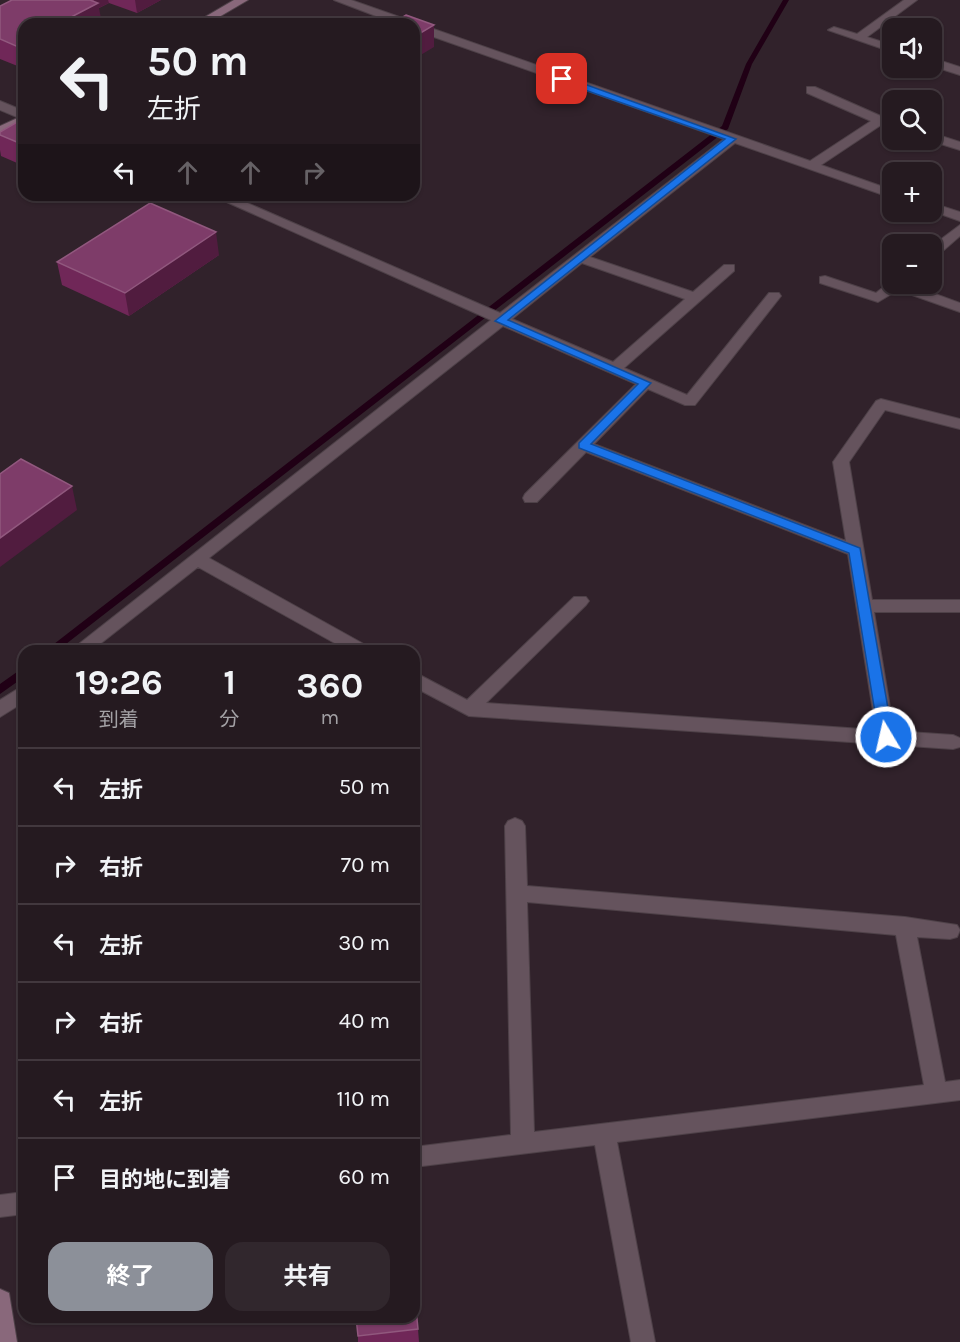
<!DOCTYPE html>
<html lang="ja">
<meta charset="utf-8">
<style>
body{margin:0;font-family:Karla,"Noto Sans JP",sans-serif;background:#31272d;color:#f1f3f6;height:100vh;display:flex;flex-direction:column;font-size:22px;white-space:nowrap}
*{box-sizing:border-box;margin:0}
p{font-size:20px;color:#a3a1a5}
.icon{flex:none;width:33px;height:33px;fill:none;stroke:currentColor;stroke-width:2;stroke-linecap:round;stroke-linejoin:round}
.map{position:relative;flex:1;overflow:hidden}
.drawer{position:absolute;left:18px;top:645px;width:402px;height:678px;display:flex;flex-direction:column;background:#251a20;border-radius:18px;box-shadow:0 2px 4px #0004,0 0 0 2px #42383e}
.drawer>*{flex:none}
.top-card{position:absolute;left:18px;top:18px;width:402px;height:183px;border-radius:18px;box-shadow:0 2px 4px #0004,0 0 0 2px #42383e;background:#251a20;color:#f1f3f6;overflow:hidden}
.tools{position:absolute;left:882px;top:18px;display:grid;gap:12px}
.tools a{display:grid;place-items:center;width:60px;height:60px;border-radius:12px;background:#251a20;box-shadow:0 2px 4px #0004,0 0 0 2px #42383e;font-size:30px}
.pin{position:absolute;display:grid;place-items:center;width:51px;height:51px;color:#fff;margin:-26px;border-radius:12px;box-shadow:0 3px 9px #0006}
.me{position:absolute;width:66px;margin:-33px;rotate:351deg;stroke-linejoin:round;filter:drop-shadow(0 0 4px #0008)}
.turn{display:flex;align-items:center;gap:21px;height:126px;padding:0 30px;font-size:27px}
.turn .icon{width:78px;height:78px;stroke-width:2.5}
.turn b{display:block;font-size:42px;line-height:51px}
.lanes{display:flex;align-items:center;height:57px;padding:0 30px;background:#0003;justify-content:center;gap:30px;direction:ltr}
.lanes .off{opacity:.35}
.eta{display:flex;justify-content:space-evenly;align-items:center;height:102px;text-align:center}
.eta b{font-size:36px;font-weight:700;line-height:42px}
.primary-button{display:flex;gap:12px;margin-top:auto;padding:12px 30px}
.primary-button a{flex:1;height:69px;border-radius:18px;background:#8c9099;color:#fff;font-size:24px;font-weight:700;line-height:69px;text-align:center}
.primary-button a+a{background:#31272d;color:#f1f3f6}
ul{padding:0;list-style:none}
li{display:flex;align-items:center;gap:18px;height:78px;padding:0 30px;border-top:2px solid #42383e}
li div{flex:1}
li b{display:block;font-size:22px}
li em{font-style:normal}
.map>svg:first-child{display:block}
</style>
<div class="map">
<svg width="960" height="1342" viewBox="0 0 960 1342">
<rect width="100%" height="100%" fill="#31222b"/>
<g fill="none" stroke-linecap="round" stroke-linejoin="round">
<!-- stream -->
<path fill="#200015" fill-rule="evenodd" d="M783,0H789L752,64L728,129L57,651H45L722,126L746,64Z
M24,667V677L0,694V684Z"/>
<defs>
<path id="street" d="M334,0H351L810,161L871,121L807,93V87H815L892,121V129L881,125L821,165L892,190V198L735,143L590,257L693,292L724,265H734V271L624,368L687,395L769,293H779L781,296L695,405H685L648,389L594,444L846,541L833,462L876,401L881,399L960,419V429L885,410L849,462L872,600H960V612H874L894,731L953,735L960,738V747L953,749L469,716L414,687V672L467,700L574,597H586L589,601L586,605L486,703L876,730L848,554L586,452L537,502H525L523,498L525,494L636,384L503,326L209,558L369,647L372,651H349L198,567L91,651H70L491,320L211,195H229L500,313L724,139L414,30V24H397ZM582,263L685,299L613,362L512,319Z
M904,0H917L867,37L892,45V52L828,30L834,27L857,34Z
M932,58L960,67V75L932,66Z
M0,101L24,111V120L0,110Z
M932,133L960,142V150L928,140H932Z
M932,203L960,212V221L932,211Z
M960,225V236L937,256L932,257V246Z
M825,276L876,293L891,281L892,284H908L960,303V312L898,290L878,302L820,283V277Z
M24,685V702L0,717V700Z
M515,818L522,821L525,826L527,886L905,917L957,925L960,930L957,937L950,939L917,937L945,1082L960,1080V1100L617,1142L655,1342H631L595,1145L414,1167V1147L511,1135L505,826L508,821ZM527,902L896,935L924,1085L534,1132Z
M24,1192V1214L0,1217V1195Z"/>
<path id="secondary" d="M234,0H248L207,24H193Z
M24,115V124L0,135V126Z
M0,1289L9,1293L17,1342H0Z"/>
</defs>
<!-- street casing -->
<use href="#street" stroke="#4e4148" stroke-width="2"/>
<!-- secondary casing -->
<use href="#secondary" stroke="#4e4148" stroke-width="2"/>
<!-- street -->
<use href="#street" fill="#65535d" fill-rule="evenodd"/>
<!-- secondary -->
<use href="#secondary" fill="#89687b" fill-rule="evenodd"/>
</g>
<!-- wall -->
<path fill="#702758" d="M12,0H161L137,13L109,3L99,8L24,24V65L20,67L0,59V6Z
M24,118V166L1,156L0,150V132Z
M219,255L129,316L62,285L57,262Z
M418,1329L419,1342H358V1336Z"/>
<!-- shaded-wall -->
<path fill="#511c3f" d="M94,0H108L109,3L99,8L102,24H58L95,5Z
M135,0H161L137,13Z
M434,25V47L414,59V37Z
M24,42V65L20,67L16,46Z
M216,232L219,255L129,316L125,293Z
M72,486L77,510L0,567V538Z"/>
<!-- building -->
<path fill="#7e3c69" stroke="#91587e" stroke-width="1.5" d="M12,0H90L98,3L58,24H24V42L16,46L0,39V6Z
M406,15L434,25L414,37V24H391Z
M24,118V145L0,135V132Z
M150,203L216,232L125,293L57,262Z
M21,459L72,486L0,538V474Z
M414,1288L418,1329L358,1336L356,1317H414Z"/>
<!-- route -->
<path fill="#1a73e8" stroke="#114b97" stroke-width="1.5" d="M559,77H565L736,139L508,320L651,383L591,444L860,548L893,737L891,741H881L879,737L849,553L579,448V443L638,384L495,321L725,139L559,81Z"/>
</svg>
<div class="tools">
<a><svg class="icon" aria-label="sound" viewBox="0 0 24 24"><path d="M4 9h4l5-4v14l-5-4H4zM17 9q2 3 0 6"/></svg></a>
<a><svg class="icon" aria-label="search" viewBox="0 0 24 24"><circle cx="10" cy="10" r="6"/><path d="M15 15l6 6"/></svg></a>
<a>+</a>
<a>−</a>
</div>
<div class="pin" style="left:562px;top:79px;background:#d93025"><svg class="icon" aria-label="arrive" viewBox="0 0 24 24"><path d="M6 21V4h12l-3 4 3 4H6"/></svg></div>
<svg class="me" style="left:886px;top:737px" viewBox="-20 -20 40 40"><circle r="17" fill="#1a73e8" stroke="#fff" stroke-width="3"/><path d="M0-11L8 9 0 5-8 9z" fill="#fff"/></svg>
<div class="top-card">
<div class="turn"><svg class="icon" aria-label="left" viewBox="0 0 24 24"><path d="M17 20v-9H6M10 6l-5 5 5 5"/></svg><div><b>50 m</b>左折</div></div>
<div class="lanes"><svg class="icon" aria-label="left" viewBox="0 0 24 24"><path d="M17 20v-9H6M10 6l-5 5 5 5"/></svg><svg class="icon off" aria-label="ahead" viewBox="0 0 24 24"><path d="M12 20V5M6 11l6-6 6 6"/></svg><svg class="icon off" aria-label="ahead" viewBox="0 0 24 24"><path d="M12 20V5M6 11l6-6 6 6"/></svg><svg class="icon off" aria-label="right" viewBox="0 0 24 24"><path d="M7 20v-9h11M14 6l5 5-5 5"/></svg></div>
</div>
<section class="drawer">
<div class="eta">
<div><b>19:26</b><p>到着</p></div>
<div><b>1</b><p>分</p></div>
<div><b>360</b><p>m</p></div>
</div>
<ul>
<li><svg class="icon" aria-label="left" viewBox="0 0 24 24"><path d="M17 20v-9H6M10 6l-5 5 5 5"/></svg><div><b>左折</b></div><em>50 m</em></li>
<li><svg class="icon" aria-label="right" viewBox="0 0 24 24"><path d="M7 20v-9h11M14 6l5 5-5 5"/></svg><div><b>右折</b></div><em>70 m</em></li>
<li><svg class="icon" aria-label="left" viewBox="0 0 24 24"><path d="M17 20v-9H6M10 6l-5 5 5 5"/></svg><div><b>左折</b></div><em>30 m</em></li>
<li><svg class="icon" aria-label="right" viewBox="0 0 24 24"><path d="M7 20v-9h11M14 6l5 5-5 5"/></svg><div><b>右折</b></div><em>40 m</em></li>
<li><svg class="icon" aria-label="left" viewBox="0 0 24 24"><path d="M17 20v-9H6M10 6l-5 5 5 5"/></svg><div><b>左折</b></div><em>110 m</em></li>
<li><svg class="icon" aria-label="arrive" viewBox="0 0 24 24"><path d="M6 21V4h12l-3 4 3 4H6"/></svg><div><b>目的地に到着</b></div><em>60 m</em></li>
</ul>
<div class="primary-button"><a>終了</a><a>共有</a></div>
</section>
</div>
